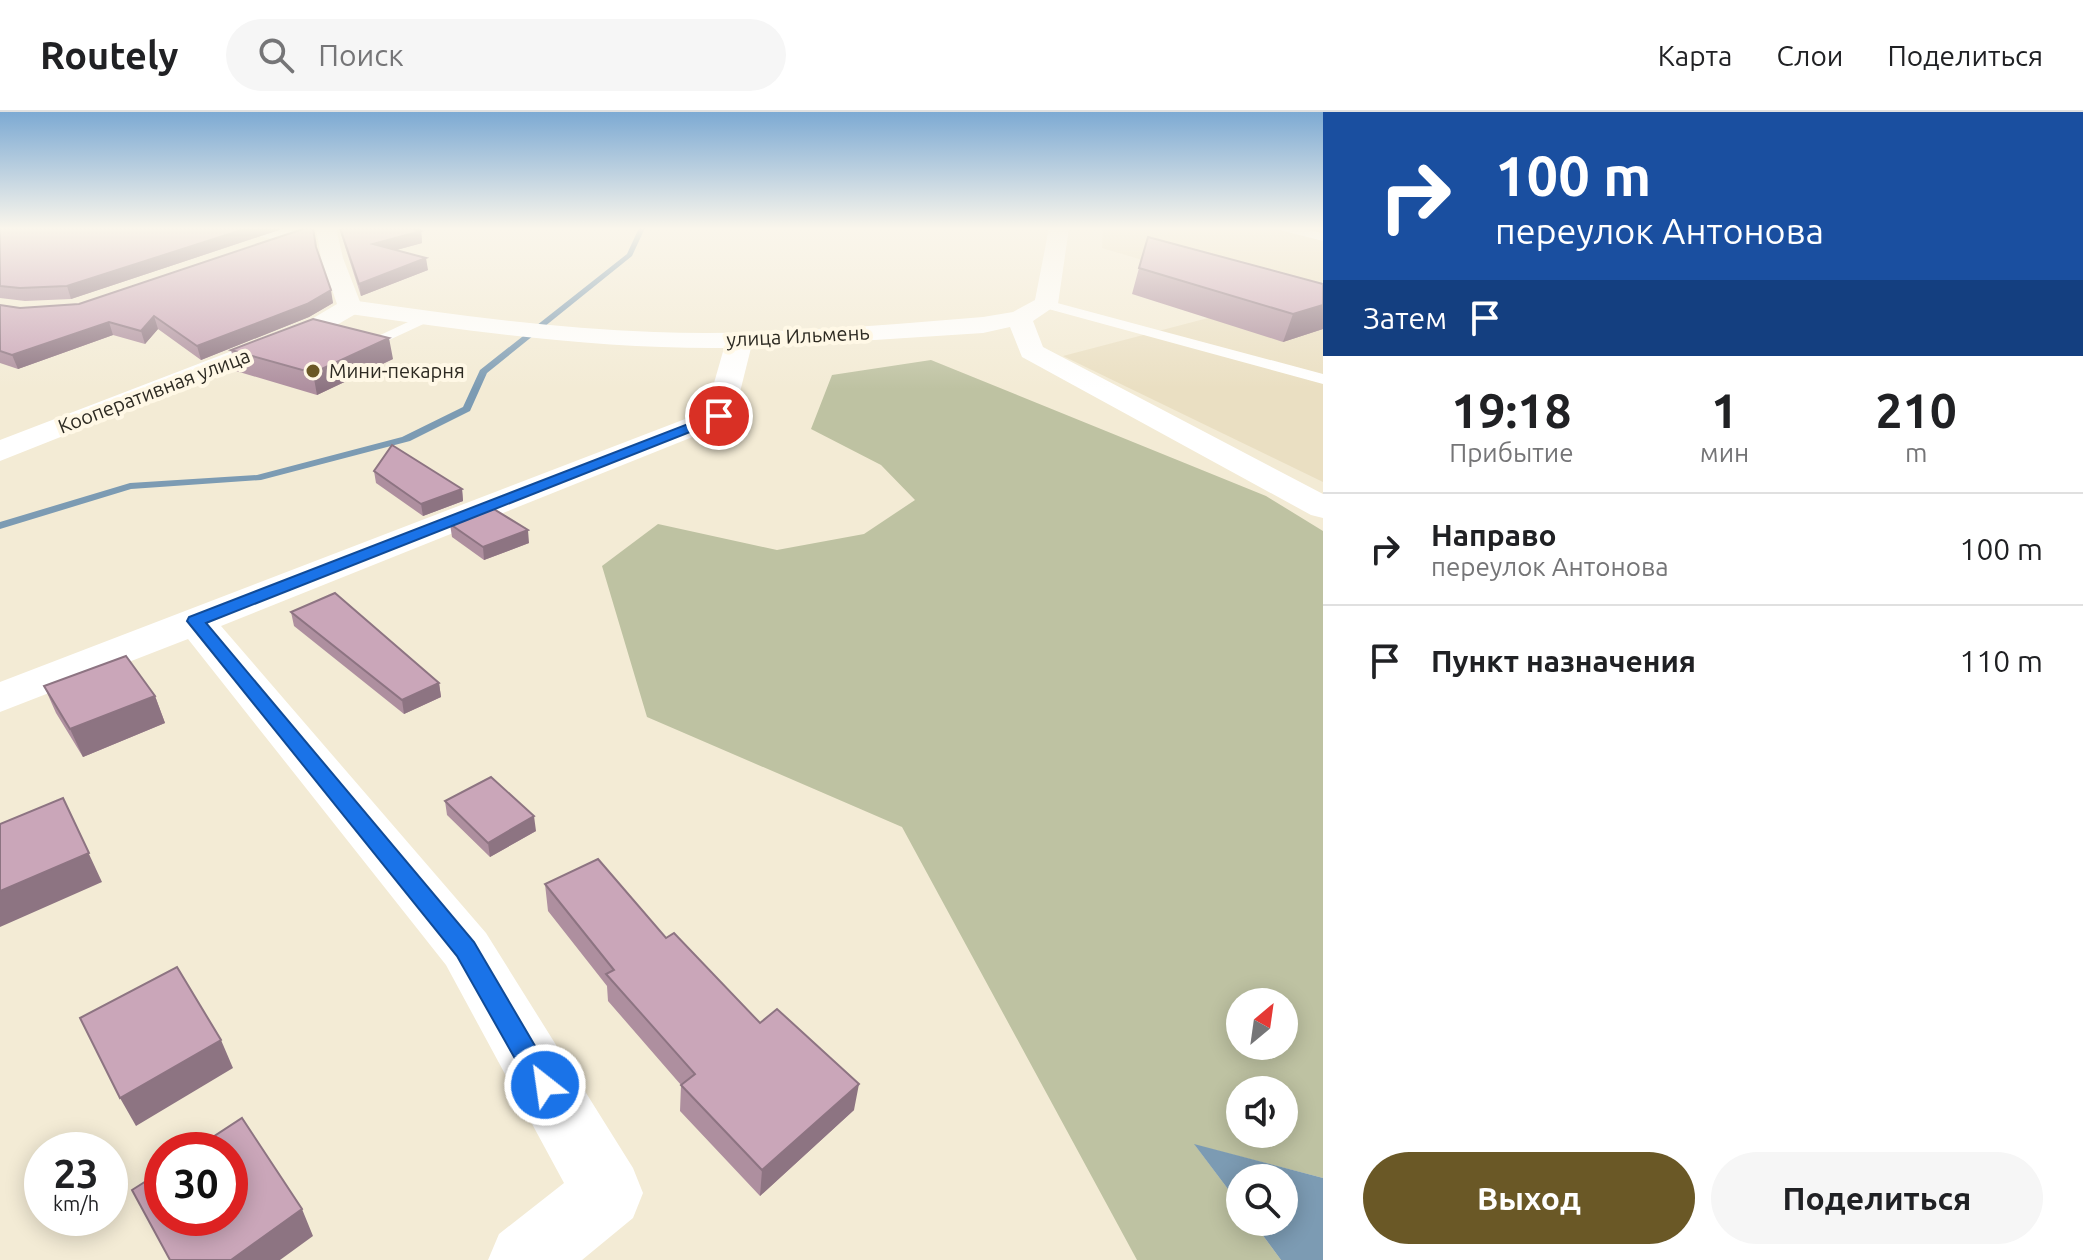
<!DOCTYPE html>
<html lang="ru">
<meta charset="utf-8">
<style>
body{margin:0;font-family:Ubuntu,sans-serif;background:#f6f6f6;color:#202124;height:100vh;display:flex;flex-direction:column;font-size:30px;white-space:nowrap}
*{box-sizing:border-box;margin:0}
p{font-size:26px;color:#757577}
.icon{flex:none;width:44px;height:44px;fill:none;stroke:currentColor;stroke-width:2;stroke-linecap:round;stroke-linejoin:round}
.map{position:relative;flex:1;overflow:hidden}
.panel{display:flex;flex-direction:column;background:#fff;width:760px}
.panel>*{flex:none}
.top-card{background:#1a4fa0;color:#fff;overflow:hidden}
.needle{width:52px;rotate:29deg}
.tools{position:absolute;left:1226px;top:876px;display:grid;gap:16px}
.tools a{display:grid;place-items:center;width:72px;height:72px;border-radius:50%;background:#fff;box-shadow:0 4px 20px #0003;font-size:40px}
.speed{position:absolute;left:24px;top:1020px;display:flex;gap:16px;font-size:40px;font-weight:700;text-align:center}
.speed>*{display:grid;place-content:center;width:104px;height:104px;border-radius:50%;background:#fff;box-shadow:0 4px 20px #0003;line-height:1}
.speed small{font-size:20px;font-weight:400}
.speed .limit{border:12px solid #d22;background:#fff;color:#111}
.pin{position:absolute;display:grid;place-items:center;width:68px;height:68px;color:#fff;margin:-34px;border:4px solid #fff;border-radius:50%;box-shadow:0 2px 8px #0007}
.me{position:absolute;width:88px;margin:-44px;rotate:330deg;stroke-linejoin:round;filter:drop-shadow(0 0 6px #0008)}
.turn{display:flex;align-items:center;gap:28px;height:168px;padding:0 40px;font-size:36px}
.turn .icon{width:104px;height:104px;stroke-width:2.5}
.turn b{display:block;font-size:56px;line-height:68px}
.then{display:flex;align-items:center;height:76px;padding:0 40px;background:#0003;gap:16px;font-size:30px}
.eta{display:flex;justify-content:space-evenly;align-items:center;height:136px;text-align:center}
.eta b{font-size:48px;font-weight:700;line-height:56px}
.button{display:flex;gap:16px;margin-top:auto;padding:16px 40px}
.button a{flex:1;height:92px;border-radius:48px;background:#6a5826;color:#fff;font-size:32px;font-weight:700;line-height:92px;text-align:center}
.button a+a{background:#f6f6f6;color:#202124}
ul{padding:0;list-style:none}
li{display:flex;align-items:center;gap:24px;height:112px;padding:0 40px;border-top:2px solid #e0e0e0}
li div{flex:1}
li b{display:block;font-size:30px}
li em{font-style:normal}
header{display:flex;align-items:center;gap:48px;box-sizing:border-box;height:112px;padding:0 40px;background:#fff;border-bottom:2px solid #e0e0e0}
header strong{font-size:38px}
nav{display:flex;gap:44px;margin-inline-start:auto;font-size:28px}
.search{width:560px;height:72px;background:#f6f6f6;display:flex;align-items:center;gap:20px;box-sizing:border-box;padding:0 28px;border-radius:44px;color:#757577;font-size:30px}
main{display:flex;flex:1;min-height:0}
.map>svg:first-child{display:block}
</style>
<header>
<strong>Routely</strong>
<div class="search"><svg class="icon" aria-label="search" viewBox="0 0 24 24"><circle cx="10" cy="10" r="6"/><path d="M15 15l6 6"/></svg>Поиск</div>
<nav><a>Карта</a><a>Слои</a><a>Поделиться</a></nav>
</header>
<main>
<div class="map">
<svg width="1323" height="1148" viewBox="0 0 1323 1148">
<rect width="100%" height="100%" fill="#f3ebd5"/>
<!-- built -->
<path fill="#eadfc2" d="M1103,116H1323V370L1063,244L1277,188L1102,136Z"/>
<!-- green -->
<path fill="#bec2a2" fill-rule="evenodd" d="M931,248L1266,384L1323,419V1066L1195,1033L1240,1093V1110H1253L1281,1148H1137L902,715L647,605L602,454L658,412L777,438L864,422L915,388L881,353L811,317L832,263ZM1240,890H1284V934H1240ZM1240,978H1284V1022H1240Z"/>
<!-- water -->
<path fill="#7c9bb3" d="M1194,1032L1323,1066V1148H1281L1253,1110H1284V1066H1240V1093Z"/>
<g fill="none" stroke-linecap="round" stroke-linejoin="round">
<!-- stream -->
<path fill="#7c9bb3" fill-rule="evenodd" d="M639,116H645L632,144L487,261L470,299L410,329L261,368L131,377L0,417V410L130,371L257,363L402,325L463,295L480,258L627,142Z"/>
<!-- service -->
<path fill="#fff" fill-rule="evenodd" d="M1272,116H1296L1323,121V129Z
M1046,188L1323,262V272L1041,195L1039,192Z
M425,202L430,203V209L387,229L382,231L374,226Z"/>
<!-- minor -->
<path fill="#fff" fill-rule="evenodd" d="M235,116H278L296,120L299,124L289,130L238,120Z
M1049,116H1069L1058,192L1033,209L1043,235L1323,382V406L1311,403L1022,245L1010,215L983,221L751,236L734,304L730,310L221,514L486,821L633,1056L643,1081L633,1106L582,1148H488L499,1122L564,1071L446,853L188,527L0,600V570L706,299L724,236C598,237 475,220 350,202L341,200L338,195L341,190L350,188C451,202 552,217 654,220C764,224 873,214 983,205L1013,200L1035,188Z"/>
<!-- tertiary -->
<path fill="#fff" fill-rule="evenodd" d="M316,116H336L343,146L362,195L359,200L323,221L0,349V328L305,211L337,192L321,146Z"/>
</g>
<!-- wall -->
<path fill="#ae8f9f" d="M0,116H285L71,187L25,189L0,186Z
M339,116H421L422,131L396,138L428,158L361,184Z
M316,136L333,191L309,205L201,248L158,217L145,232L113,223L18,257L0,251V193L20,196L79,192Z
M1139,156L1323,172V217L1283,230L1132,182Z
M231,238L393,247L317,283L236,259Z
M374,359L462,377L463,389L423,404L376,371Z
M450,412L529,431L484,448L452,425Z
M291,500L439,571L441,585L404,602L294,514Z
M44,574L155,584L165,611L83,645L56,601Z
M445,689L536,719L490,745L447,703Z
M545,772L666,826L854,998L760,1084L680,999L681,973L608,889L607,874L548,799Z"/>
<!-- shaded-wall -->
<path fill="#8d7482" d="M248,116H285L71,187L67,174Z
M421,116L422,131L375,144L373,132L414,117Z
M426,146L428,158L361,184L359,172Z
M331,178L333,191L309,205L201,248L197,234Z
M1323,193V217L1283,230L1293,202Z
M154,204L158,217L145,232L141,219Z
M109,210L113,223L18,257L12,243Z
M389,226L393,247L317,283L313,261Z
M462,377L463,389L423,404L421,392Z
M528,418L529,431L484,448L483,435Z
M439,571L441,585L404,602L402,588Z
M155,584L165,611L83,645L70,617Z
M63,686L102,770L0,815V779Z
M534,704L536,719L490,745L488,731Z
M221,928L233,956L136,1014L120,986Z
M859,972L854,998L760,1084L762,1058Z
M302,1097L313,1124L280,1148H231Z"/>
<!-- building -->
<path fill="#caa6b9" stroke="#8d7482" stroke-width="2" d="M0,116H248L67,174L20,176L0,174Z
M306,116H313L316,135L331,178L307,192L197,234L154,204L141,219L109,210L12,243L0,239V193L20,196L79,192Z
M340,116H417L414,117L421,119L373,132L426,146L359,172Z
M1148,125L1323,172V193L1293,202L1139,156Z
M313,207L389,226L313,261L231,238Z
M392,333L462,377L421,392L374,359Z
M492,396L528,418L483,435L450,412Z
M335,481L439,571L402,588L291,500Z
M126,544L155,584L70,617L44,574Z
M491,665L534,704L488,731L445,689Z
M63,686L89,741L0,779V712Z
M598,747L666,826L674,821L760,911L777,897L859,972L762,1058L681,973L695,962L606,862L614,858L545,772Z
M177,855L221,928L120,986L80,906Z
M242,1006L302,1097L231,1148H170L132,1078L162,1059V1106H230V1038H193Z"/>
<!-- sky -->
<linearGradient id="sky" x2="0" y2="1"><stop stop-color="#7daad3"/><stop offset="0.42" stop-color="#faf6ec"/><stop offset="1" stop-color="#faf6ec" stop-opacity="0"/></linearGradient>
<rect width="1323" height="277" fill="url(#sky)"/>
<!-- route -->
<path fill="#1a73e8" stroke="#114b97" stroke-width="2" d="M719,300L725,304L723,307L206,511L474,830L558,973L554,982L545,985L535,982L457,844L187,509L189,505Z"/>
<!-- markers -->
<circle fill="#6a5826" stroke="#fff8e6" stroke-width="3" cx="313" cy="259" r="8"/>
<g text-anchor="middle" stroke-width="8" stroke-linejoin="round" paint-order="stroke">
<!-- far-street labels -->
<g font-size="20" fill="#2d2a22" stroke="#fff8e6">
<text transform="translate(798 224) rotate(-3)" y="7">улица Ильмень</text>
<text transform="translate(154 279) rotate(-21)" y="7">Кооперативная улица</text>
</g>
<!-- far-poi labels -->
<g font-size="20" fill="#2d2a22" stroke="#fff8e6" text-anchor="start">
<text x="329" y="266">Мини-пекарня</text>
</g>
</g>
</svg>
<div class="tools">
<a><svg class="needle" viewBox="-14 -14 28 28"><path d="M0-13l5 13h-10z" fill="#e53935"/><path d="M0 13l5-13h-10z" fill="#757577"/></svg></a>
<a><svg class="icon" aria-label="sound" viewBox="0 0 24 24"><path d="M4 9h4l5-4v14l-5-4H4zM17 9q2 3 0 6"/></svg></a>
<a><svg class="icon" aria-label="search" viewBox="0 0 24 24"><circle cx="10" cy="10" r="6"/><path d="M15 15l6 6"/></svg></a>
</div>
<div class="speed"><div>23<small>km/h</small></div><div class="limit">30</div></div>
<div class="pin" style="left:719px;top:304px;background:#d93025"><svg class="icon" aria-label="arrive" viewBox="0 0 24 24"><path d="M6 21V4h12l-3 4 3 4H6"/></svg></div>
<svg class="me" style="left:545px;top:973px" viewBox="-20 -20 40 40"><circle r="17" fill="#1a73e8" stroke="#fff" stroke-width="3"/><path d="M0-11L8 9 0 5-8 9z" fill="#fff"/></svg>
</div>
<section class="panel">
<div class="top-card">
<div class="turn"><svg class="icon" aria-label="right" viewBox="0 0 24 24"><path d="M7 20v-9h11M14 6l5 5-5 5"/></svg><div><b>100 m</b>переулок Антонова</div></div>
<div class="then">Затем<svg class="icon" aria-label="arrive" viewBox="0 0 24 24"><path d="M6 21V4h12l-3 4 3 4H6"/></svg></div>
</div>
<div class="eta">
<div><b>19:18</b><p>Прибытие</p></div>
<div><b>1</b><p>мин</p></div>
<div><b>210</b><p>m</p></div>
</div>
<ul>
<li><svg class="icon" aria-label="right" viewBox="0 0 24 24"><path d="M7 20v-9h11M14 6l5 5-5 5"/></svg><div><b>Направо</b><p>переулок Антонова</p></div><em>100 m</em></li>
<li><svg class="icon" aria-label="arrive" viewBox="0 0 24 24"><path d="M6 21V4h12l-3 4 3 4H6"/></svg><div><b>Пункт назначения</b></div><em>110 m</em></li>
</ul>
<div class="button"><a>Выход</a><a>Поделиться</a></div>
</section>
</main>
